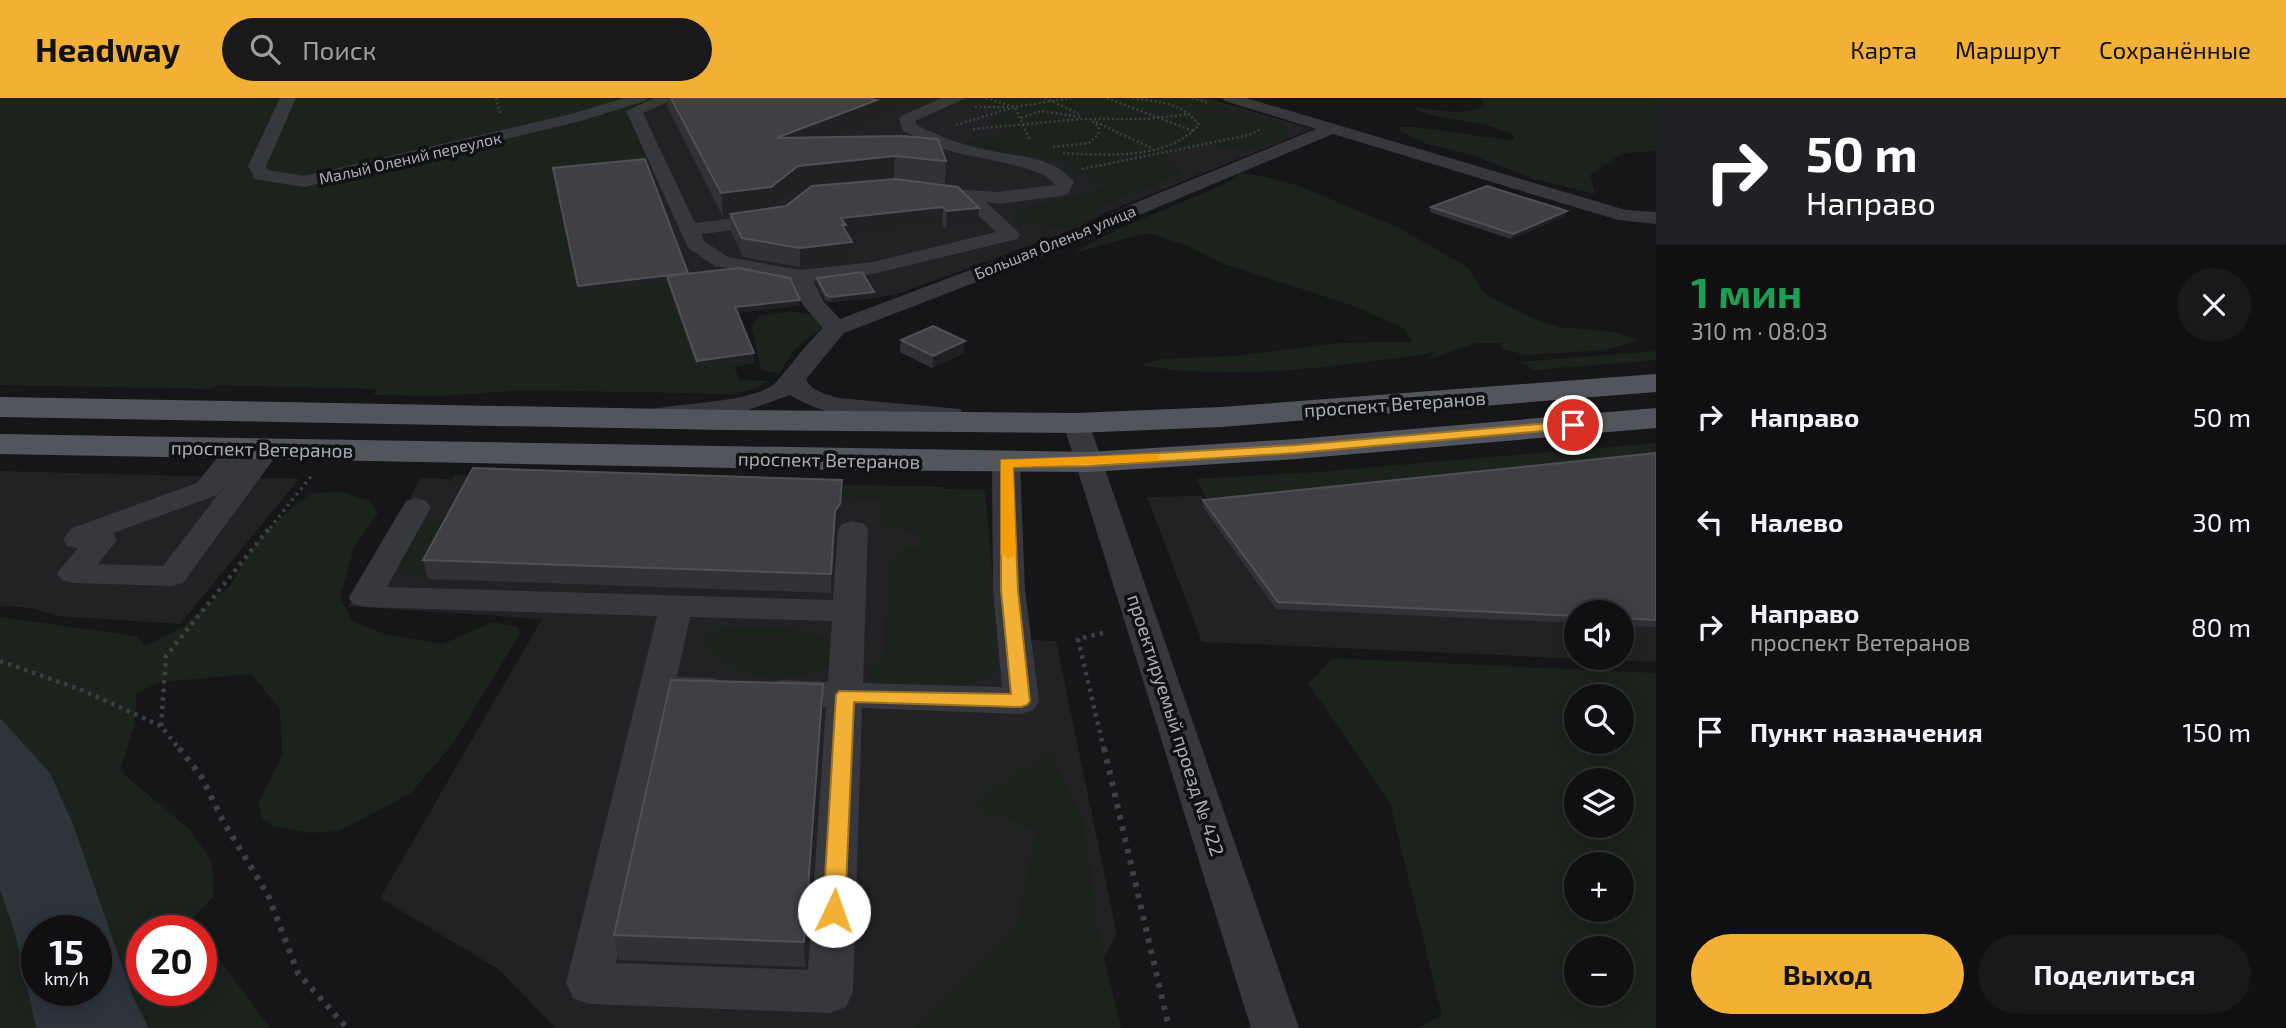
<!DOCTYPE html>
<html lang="ru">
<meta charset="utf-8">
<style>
body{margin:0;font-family:"Exo 2",sans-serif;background:#19191b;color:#f1f3f6;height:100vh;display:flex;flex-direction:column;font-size:26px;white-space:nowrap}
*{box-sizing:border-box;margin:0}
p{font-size:23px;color:#9c9d9f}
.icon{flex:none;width:38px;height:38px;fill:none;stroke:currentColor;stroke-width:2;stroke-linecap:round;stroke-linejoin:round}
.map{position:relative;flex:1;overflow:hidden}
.sheet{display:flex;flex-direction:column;background:#101012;width:630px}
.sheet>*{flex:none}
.top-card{background:#202124;color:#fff;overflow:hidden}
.fabs{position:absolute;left:1564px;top:502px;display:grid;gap:14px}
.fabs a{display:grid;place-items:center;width:70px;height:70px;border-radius:50%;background:#101012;box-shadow:0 4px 18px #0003,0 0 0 2px #303032;font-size:35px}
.speed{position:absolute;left:21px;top:817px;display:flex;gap:14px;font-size:35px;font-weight:700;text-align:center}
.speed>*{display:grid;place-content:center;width:91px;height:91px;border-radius:50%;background:#101012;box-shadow:0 4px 18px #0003,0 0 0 2px #303032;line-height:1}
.speed small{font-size:18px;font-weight:400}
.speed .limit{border:10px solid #d22;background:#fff;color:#111}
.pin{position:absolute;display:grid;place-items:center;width:60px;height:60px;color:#fff;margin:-30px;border:4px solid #fff;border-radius:50%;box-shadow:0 2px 7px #0007}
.me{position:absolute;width:77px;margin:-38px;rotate:3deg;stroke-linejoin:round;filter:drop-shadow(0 0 5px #0008)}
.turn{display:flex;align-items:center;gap:24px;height:147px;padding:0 35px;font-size:32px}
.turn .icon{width:91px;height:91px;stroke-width:2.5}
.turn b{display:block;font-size:49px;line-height:60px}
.round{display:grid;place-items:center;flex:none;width:74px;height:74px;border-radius:37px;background:#19191b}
.summary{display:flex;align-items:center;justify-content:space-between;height:119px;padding:0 35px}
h1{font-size:42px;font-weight:700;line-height:52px;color:#1e9e55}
.primary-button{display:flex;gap:14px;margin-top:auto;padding:14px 35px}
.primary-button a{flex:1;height:80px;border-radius:42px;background:#f2b134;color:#111;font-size:28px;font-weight:700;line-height:80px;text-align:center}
.primary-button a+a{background:#19191b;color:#f1f3f6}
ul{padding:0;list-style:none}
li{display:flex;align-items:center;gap:21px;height:105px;padding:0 35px}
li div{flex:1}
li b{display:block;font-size:26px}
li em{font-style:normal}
header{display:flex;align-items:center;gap:42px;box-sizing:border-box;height:98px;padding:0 35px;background:#f2b134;color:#111}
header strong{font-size:33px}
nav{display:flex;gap:38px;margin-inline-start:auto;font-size:24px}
.search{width:490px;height:63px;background:#19191b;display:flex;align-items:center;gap:18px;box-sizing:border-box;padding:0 24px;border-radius:38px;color:#9c9d9f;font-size:26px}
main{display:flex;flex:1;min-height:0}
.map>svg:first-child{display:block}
</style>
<header>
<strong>Headway</strong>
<div class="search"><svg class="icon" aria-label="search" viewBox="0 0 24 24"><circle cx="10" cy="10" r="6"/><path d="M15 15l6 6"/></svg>Поиск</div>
<nav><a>Карта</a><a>Маршрут</a><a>Сохранённые</a></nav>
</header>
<main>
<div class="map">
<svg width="1656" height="930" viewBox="0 0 1656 930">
<rect width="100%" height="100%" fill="#161618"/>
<!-- built -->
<path fill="#222225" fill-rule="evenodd" d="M659,0H1206L1313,31L1102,116L1078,130L895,197L826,205L816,189L793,193L801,207L728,216L689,181L627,11Z
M1656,361V564L1202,544L1147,399L1202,398L1208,408ZM1577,514H1622V560H1577Z
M0,373L299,381L180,526L58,518L32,510L0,508Z
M421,380L841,400L844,387L944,389L947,538L1056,543L1117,837L1061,930H556L498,871L380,800L542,521L348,508Z"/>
<!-- green -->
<path fill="#1c231d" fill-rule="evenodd" d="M0,0H659L627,12L689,181L738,223L756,265L734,269L740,282L768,283L757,290L733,296L522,292L440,298L374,297L377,291L217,287L212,291L0,287Z
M968,0H1190L1250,15L1288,29L1286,40L1269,47L1243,52L1209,47L1168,54L1163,65L1177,70L1180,76L1104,107L1084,126L1069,130L1029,127L1015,121L1013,114L1108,89L1055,61L969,53L961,48L970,43L1009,35L987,27L1005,8L965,2Z
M1481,0H1656V53L1623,55L1590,77L1595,96L1533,81L1475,58L1425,45L1401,34L1399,29H1416L1514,43V38C1479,18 1445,27 1412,9C1432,11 1467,19 1484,8Z
M1239,75L1267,79L1299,88L1399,130L1467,169L1485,196L1532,220L1558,229L1614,234L1639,242L1605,252L1526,257L1501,251L1502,245H1476L1430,261L1434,253C1419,260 1398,259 1382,262C1306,272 1215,281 1140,267L1163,261L1233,258L1342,245L1412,244L1403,230L1354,208L1224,166L1185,147L1152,136H1142L1074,155C1124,124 1181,107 1234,81Z
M791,213L812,217L823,226L822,231C802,243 789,254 780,276L764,273L760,268L752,229L759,218Z
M1656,253V262L1533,272L1522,264Z
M1656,345V358L1209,405L1196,381L1317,374Z
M454,377L985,392L999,550L996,572L976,584L956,589L870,586L869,569L884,562L889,464L903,453L922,448V438L889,428L880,420V401L450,385Z
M342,394L370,403L378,416L355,447L340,499L352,523L387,537L443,546L492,524L517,528L520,536L454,644L411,695L339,733L310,735L273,728L261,719L259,704L282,657L280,611L251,576L160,584L137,595L134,628L120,673L191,733L212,764L214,798L191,822L199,833H142V892H201V836L270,930H149L133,899L73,726L50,675L0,620V519L136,538L146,548L184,528L231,487L254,447L288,413L312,395Z
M455,420L424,480L414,479L403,473L401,464C413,438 421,418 455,420Z
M725,530C761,532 810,524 837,550L829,569C807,578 772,585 748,575C733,569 719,557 705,548V539Z
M1332,560L1656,575V930H1419L1442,917L1390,705L1309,586ZM1577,598H1622V644H1577ZM1577,682H1622V728H1577ZM1577,766H1622V812H1577ZM1577,850H1622V896H1577Z
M1050,656L1083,719L1100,843L1121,930H914L1016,831L1036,733L973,706Z
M0,792L15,835L36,930H0Z"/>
<!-- water -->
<path fill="#2c353c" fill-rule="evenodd" d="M0,620L50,675L73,726L133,899L149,930H36L15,835L0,792ZM37,833H96V892H37Z"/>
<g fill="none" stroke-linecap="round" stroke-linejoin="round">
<!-- path-far3 -->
<path stroke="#3d3f44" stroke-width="2.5" stroke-dasharray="2 2.5" stroke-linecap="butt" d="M496,0L500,16
M986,0L1015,9L1030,43
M1045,0L1079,16
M1107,0L1193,33
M1192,0L1208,5
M975,9H1008
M1021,20L1041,13L1081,19
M1096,24L1151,50
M956,27L1015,9L1072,0
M973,31L1081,21H1145L1191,16
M1053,49L1089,45L1098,37L1099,29L1090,21
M1063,55C1108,57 1166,63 1199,27C1183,4 1155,3 1130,0
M1082,71L1249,37L1261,31"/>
<!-- path-far2 -->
<path stroke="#3d3f44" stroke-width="3.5" stroke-dasharray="2.5 4.5" stroke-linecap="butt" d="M270,430L313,376"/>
<!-- path-far1 -->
<path stroke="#3d3f44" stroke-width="4.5" stroke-dasharray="3.5 5" stroke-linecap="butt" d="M1103,535L1078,541L1104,652
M0,563L82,592L161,628L180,652
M161,628L166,558L271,428"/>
<!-- path -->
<path stroke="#3d3f44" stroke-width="6" stroke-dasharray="4.5 7" stroke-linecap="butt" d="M179,650L201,678L223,723L268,797L298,875L347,930
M1104,650L1169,930"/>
<!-- minor -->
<path fill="#37383d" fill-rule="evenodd" d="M280,0H296L266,68L268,72L304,78L571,16L624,0H648L645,3L581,23L304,89L255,81L248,68Z
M654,0H676L643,15L695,125L771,116L781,122L771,128L701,136L704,143L728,159L800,172L873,164L996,134L962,102L919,97L917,93L919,89L999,94L1054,87C1049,69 974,60 954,54C936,49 920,41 903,33L899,21L901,18L942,0H966L915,23L917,27C936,37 957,45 978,50C1008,58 1054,57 1074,84L1068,96L1061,98L999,106L986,104L1017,133L1020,137L1017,141L873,176L813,183L824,204L840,221L1087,128L1125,109L1316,31L1225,3L1222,0H1246L1626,112L1656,114V126L1618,122L1333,36L1139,117L1101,136L844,235L806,281C811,293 826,296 838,300L960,311L964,317L960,323L951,325C899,323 836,326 790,297L748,312L663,325L654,323L650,317L654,311C683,304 760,305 778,282C792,266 806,246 823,230L803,207L792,183L715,168L688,150L626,13Z
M1076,317L1085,319L1089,325L1299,930H1251L1063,325L1067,319Z
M239,343L249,345L252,351C259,342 266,343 277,345L281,351L183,485L172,488L73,485L62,482L57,475L78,450L67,448L63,441L72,430L197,385L229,345ZM226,386L163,468L98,466L117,442L113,435L217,397Z
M1006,357L1016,359L1020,365L1025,492L1039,603L1034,612L1021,616L862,610L853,894L846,909L830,915L589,906L573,900L566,885L657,518L365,509L353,506L349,499L406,403L416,400L426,403L431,409L387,489L833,502L838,432L842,426L853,423L864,426L868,432L863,585L1002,589L993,492L992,365L996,359ZM690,519L832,523L828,584L781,582L768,586L763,595L768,604L781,608L826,609L808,872L616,865L672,604L712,606L725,602L730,593L725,584L712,580L677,579Z"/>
<!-- major -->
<path fill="#53555c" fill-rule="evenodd" d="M1656,276V294L1221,329L1076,335L726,332L0,319V299L726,312L1076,315L1221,309Z
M1656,310V330L1296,361L1089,374L842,372L0,356V336L1089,354L1296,341Z"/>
</g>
<!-- wall -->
<path fill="#323236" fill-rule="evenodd" d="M666,0H913L912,4L876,20V23L836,39L946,63L945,86L913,83L977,128L946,132L942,128L848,138L852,164L800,169L743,159L731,134L730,118L723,119L667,8ZM808,90L786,108L776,110L799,91Z
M553,70L688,176L800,202V207L737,215L754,261L697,269L667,183L579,194Z
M1431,109L1567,113L1565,118L1511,141L1430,114Z
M817,180L874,200L831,204L826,202L817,185Z
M901,242L964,255L932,270L900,254Z
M1656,355V529L1622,528V514H1577V525L1276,511L1202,408L1203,402Z
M842,382L840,425L835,432L831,495L428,481L423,462Z
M823,586V612L805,869L619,862L614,837Z"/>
<!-- shaded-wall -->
<path fill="#212124" d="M874,0H913L912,4L876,20V23L776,62V40Z
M895,58L894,81L799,91L772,112L730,116V118L723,119L721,95L798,68Z
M943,109L942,128L846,138L852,144V164L800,169V150L841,120Z
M979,110L977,128L946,132L947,113Z
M1567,113L1565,118L1511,141L1513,136Z
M667,178V183L579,194L578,188Z
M874,194V200L831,204V199Z
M800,202V207L735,215V209Z
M965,243L964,255L932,270L933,258Z
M754,255V261L697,269V263Z
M842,382L840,425L835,432L831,495V476L835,413Z
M823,586V612L805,869L804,844Z"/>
<!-- building -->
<path fill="#3f3f44" stroke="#4f5156" stroke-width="2" d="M671,0H874L872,1L877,2L776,40L902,38L938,41L946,63L895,58L798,68L771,89L721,95Z
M645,61L688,175L578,188L553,70Z
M895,81L958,89L979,110L947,113L943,109L841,120L846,127H842L852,144L800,150L742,140L730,116L786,108L812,88Z
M1487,88L1567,113L1513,136L1431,109Z
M739,170L790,180L800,202L735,209L754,255L697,263L667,178Z
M862,174L874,194L831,199L826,197L817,180Z
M933,228L965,243L933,258L901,242Z
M1656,355V522L1622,520V514H1577V518L1278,504L1203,402Z
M473,370L842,382L840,406L835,413L831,476L423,462Z
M671,582L823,586L804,844L614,837Z"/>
<!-- route -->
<path fill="#f2b134" stroke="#9d7322" stroke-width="2" d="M1573,323L1580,327L1578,330L1296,355L1089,368L1013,369L1018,492L1030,603L1027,607L1021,609L854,604L845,813L842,820L834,823L827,820L823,813L836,597L839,593L1011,596L1001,492V362L1089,359L1296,347Z"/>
<!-- slow -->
<path fill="#f59e0b" d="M1154,356L1159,357V363L1013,369L1016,456L1008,461L1001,456V362Z"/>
<g text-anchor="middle" stroke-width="7" stroke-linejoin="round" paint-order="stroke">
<!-- far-street labels -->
<g font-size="16" fill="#a8adb8" stroke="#111113">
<text transform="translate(410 60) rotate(-13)" y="6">Малый Олений переулок</text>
<text transform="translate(1055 144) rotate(-22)" y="6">Большая Оленья улица</text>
</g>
<!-- street labels -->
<g font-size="19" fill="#a8adb8" stroke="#111113">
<text transform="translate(1395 306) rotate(-4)" y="7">проспект Ветеранов</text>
<text transform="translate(262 351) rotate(1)" y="7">проспект Ветеранов</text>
<text transform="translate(829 362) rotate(1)" y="7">проспект Ветеранов</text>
<text transform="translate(1176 627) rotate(72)" y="7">проектируемый проезд № 422</text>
</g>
</g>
</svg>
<div class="fabs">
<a><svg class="icon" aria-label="sound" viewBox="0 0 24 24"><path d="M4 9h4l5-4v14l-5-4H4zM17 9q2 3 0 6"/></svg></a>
<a><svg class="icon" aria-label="search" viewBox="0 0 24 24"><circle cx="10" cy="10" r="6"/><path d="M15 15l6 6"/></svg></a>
<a><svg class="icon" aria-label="layers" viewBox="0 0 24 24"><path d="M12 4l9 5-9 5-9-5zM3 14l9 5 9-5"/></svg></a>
<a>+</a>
<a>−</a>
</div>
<div class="speed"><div>15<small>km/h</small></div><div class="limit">20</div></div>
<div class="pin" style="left:1573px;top:327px;background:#d93025"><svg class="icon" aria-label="arrive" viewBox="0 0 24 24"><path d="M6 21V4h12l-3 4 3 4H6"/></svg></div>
<svg class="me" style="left:834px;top:813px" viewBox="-20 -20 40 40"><circle r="19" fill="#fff"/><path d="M0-13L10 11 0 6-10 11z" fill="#f2b134"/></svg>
</div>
<section class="sheet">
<div class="top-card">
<div class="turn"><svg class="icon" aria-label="right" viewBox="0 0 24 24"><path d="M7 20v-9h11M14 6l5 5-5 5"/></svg><div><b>50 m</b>Направо</div></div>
</div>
<div class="summary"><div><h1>1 мин</h1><p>310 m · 08:03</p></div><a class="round"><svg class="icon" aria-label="close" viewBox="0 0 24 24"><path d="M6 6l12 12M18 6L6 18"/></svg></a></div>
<ul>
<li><svg class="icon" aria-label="right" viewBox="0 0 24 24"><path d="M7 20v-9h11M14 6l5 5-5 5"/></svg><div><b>Направо</b></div><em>50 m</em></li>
<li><svg class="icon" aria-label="left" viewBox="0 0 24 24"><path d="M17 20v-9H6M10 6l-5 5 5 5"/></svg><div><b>Налево</b></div><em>30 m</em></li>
<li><svg class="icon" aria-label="right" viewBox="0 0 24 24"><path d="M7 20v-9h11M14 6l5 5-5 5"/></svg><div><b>Направо</b><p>проспект Ветеранов</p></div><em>80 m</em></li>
<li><svg class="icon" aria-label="arrive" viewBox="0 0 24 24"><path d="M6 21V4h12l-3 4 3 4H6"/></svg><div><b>Пункт назначения</b></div><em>150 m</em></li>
</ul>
<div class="primary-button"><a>Выход</a><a>Поделиться</a></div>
</section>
</main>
